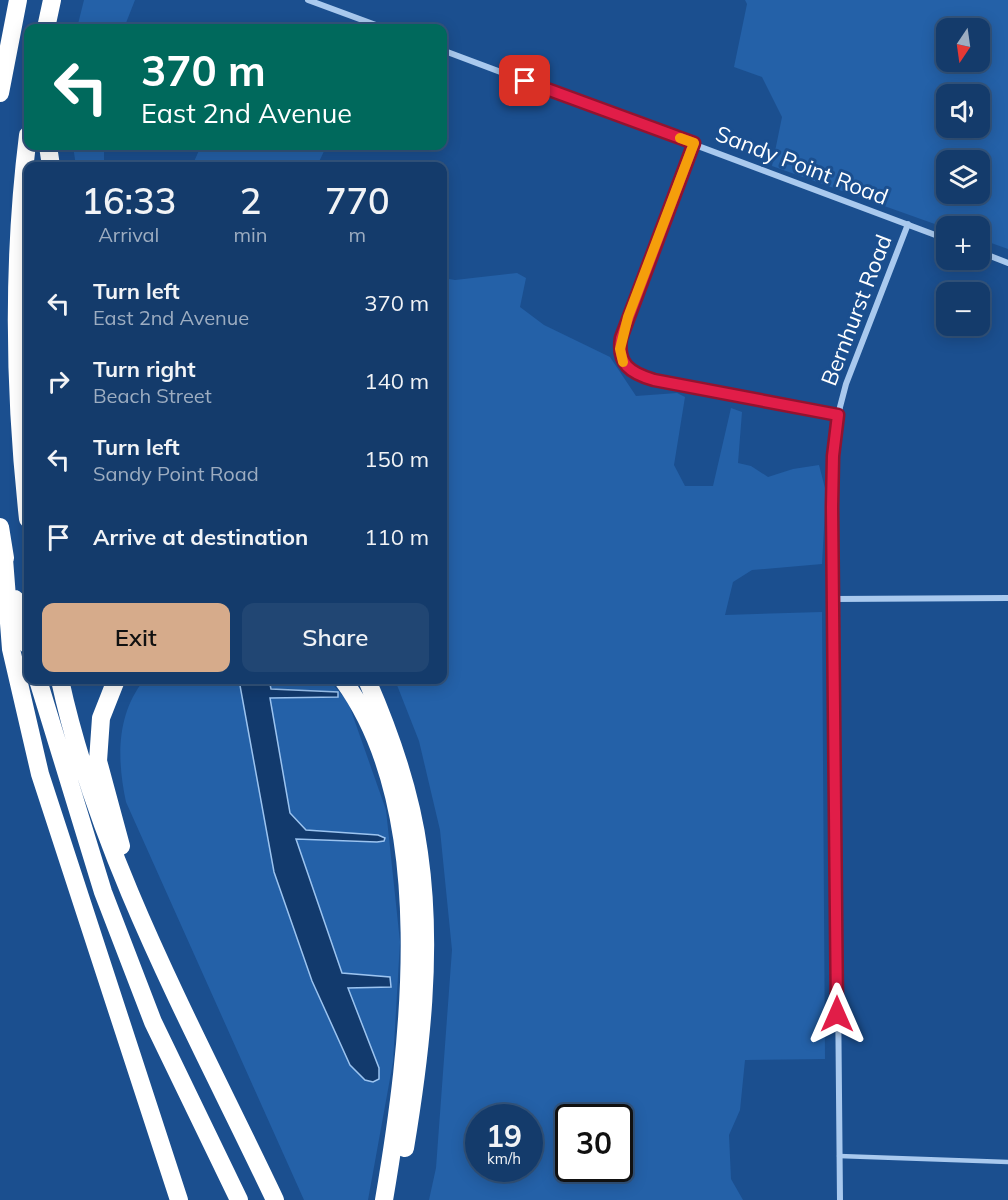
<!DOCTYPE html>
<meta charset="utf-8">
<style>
body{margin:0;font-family:Mulish,sans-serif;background:#214673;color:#f1f3f6;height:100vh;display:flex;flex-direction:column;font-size:22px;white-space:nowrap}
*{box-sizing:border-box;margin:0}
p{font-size:20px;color:#9dadc1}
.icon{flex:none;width:33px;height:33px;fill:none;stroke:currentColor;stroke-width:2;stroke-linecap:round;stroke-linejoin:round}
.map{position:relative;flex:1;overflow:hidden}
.panel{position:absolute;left:24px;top:162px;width:423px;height:522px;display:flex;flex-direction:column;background:#143b6b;border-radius:12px;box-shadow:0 3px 15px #0003,0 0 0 2px #33557e}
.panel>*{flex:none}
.banner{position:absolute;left:24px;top:24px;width:423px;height:126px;border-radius:12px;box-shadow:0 3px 15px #0003,0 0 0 2px #33557e;background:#00695c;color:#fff;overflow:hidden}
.needle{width:39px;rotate:193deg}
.tools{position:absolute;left:936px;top:18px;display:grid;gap:12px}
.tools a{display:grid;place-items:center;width:54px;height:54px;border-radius:12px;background:#143b6b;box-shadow:0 3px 15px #0003,0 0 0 2px #33557e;font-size:30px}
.speed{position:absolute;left:465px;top:1104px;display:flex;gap:12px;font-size:30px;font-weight:700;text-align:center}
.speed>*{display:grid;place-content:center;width:78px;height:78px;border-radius:50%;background:#143b6b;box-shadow:0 3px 15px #0003,0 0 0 2px #33557e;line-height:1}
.speed small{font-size:15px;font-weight:400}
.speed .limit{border:3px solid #111;border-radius:9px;background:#fff;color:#111}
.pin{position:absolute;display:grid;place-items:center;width:51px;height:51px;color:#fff;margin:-26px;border-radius:12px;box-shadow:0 3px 9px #0006}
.me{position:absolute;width:66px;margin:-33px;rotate:0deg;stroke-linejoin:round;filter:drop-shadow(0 0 4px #0008)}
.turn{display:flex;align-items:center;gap:21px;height:126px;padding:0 18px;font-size:27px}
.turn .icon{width:78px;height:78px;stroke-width:2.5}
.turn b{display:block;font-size:42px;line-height:51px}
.eta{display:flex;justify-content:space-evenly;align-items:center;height:102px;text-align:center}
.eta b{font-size:36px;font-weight:600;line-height:42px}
.cta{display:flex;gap:12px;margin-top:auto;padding:12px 18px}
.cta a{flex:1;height:69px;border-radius:12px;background:#d6ab8b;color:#111;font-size:24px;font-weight:600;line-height:69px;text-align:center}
.cta a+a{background:#214673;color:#f1f3f6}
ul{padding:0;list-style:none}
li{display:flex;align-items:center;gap:18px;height:78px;padding:0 18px}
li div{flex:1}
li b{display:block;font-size:22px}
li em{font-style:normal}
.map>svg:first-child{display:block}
</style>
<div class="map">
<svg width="1008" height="1200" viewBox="0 0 1008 1200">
<rect width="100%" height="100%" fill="#1b4f8f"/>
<!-- green -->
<path fill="#2461a8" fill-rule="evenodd" d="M84,0H135L124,28H77Z
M745,0H1008V249L980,239V226L946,228L772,166L782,117L762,77L734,67L747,4ZM980,28V62H946V28ZM946,94H980V128H946ZM946,160H980V194H946Z
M73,146H104V166H76Z
M201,146H325L326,147L317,166H192Z
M517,273L526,278L520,307L544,325L610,357L636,396L677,393L685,397L674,465L685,486H713L731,408L742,412L738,463L751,466L768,477L793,469L819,465L826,492L822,564L752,570L733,582L725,615L822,612L825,1059L745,1060L740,1110L729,1135L731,1179L743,1200H429L436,1168L452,950L440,830L419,741L395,680H442L443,278L455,280ZM478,1118H530V1168H478ZM568,1118H620V1168H568Z
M144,680H239L274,872L312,981L350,1065L365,1080L379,1068L348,988L390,987V977L342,973L296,839L377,842L385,838L378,835L306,830L290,814L270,697H338V692L271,689L269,680H329L348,702L386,810L400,942L393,1062L368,1200H304L126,802C117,760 116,715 144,680Z"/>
<!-- water -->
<path fill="#123a6d" stroke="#9cc4f0" stroke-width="1.5" d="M239,680H269L271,689L338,692V697L270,698L290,813L306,830L378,835L385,838L384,841L377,842L296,839L342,973L390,977L391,987L348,988L379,1068V1079L373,1082L365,1080L350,1065L312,981L274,872Z"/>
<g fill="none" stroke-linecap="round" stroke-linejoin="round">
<!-- lane -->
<path stroke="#a9c9ee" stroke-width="4.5" d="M839,1156L1008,1162"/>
<!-- street -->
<path stroke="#a9c9ee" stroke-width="6" d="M308,0L384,28
M442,50L946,239
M694,143L621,338C617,364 630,373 654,379L838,415
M980,252L1008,263
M834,599L1008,598
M840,1200L833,456L840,407L846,384L908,224"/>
<!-- highway -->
<path stroke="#fff" stroke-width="18" d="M46,28L52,0
M0,93L18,0
M28,135C12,263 14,391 28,519
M48,146L51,166
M0,527L5,558
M3,546L11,649L40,774L179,1200
M15,599L28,645
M38,680L103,892L153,1022L239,1200
M60,680C99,860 196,1033 275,1200
M116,680L101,718L98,761L121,846
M343,680C440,813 410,1047 384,1200
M367,680C391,735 411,792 419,853C433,950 421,1052 405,1148"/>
</g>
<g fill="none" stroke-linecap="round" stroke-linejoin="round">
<defs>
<path id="route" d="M525,81L694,143L621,338C617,364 630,373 654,380L838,415L833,456L832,507L837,1014"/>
</defs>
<!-- route casing -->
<use href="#route" stroke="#92132f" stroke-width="15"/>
<!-- route -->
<use href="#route" stroke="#e11d48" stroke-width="10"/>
<!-- slow -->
<path stroke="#f59e0b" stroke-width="10" d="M623,362L620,349L628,317L694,143L680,138"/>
</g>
<g text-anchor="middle" stroke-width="6" stroke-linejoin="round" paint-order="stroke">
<!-- street labels -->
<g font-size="22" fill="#fff" stroke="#1b4f8f">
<text transform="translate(802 165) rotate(21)" y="8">Sandy Point Road</text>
<text transform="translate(856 310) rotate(-69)" y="8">Bernhurst Road</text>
</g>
</g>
</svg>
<div class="tools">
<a><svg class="needle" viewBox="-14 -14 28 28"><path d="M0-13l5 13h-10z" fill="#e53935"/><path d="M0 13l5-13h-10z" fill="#9dadc1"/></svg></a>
<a><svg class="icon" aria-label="sound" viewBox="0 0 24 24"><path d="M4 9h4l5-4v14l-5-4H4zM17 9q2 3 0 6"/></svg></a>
<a><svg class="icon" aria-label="layers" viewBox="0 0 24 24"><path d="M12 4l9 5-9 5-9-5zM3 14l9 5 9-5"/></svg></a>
<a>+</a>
<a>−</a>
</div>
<div class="speed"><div>19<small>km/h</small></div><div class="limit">30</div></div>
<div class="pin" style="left:525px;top:81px;background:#d93025"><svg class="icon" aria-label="arrive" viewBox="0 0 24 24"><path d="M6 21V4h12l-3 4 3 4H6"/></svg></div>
<svg class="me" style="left:837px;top:1014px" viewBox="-20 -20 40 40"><path d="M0-17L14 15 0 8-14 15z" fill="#e11d48" stroke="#fff" stroke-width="4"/></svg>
<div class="banner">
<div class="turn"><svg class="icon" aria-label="left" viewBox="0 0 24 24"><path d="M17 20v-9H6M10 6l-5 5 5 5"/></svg><div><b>370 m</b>East 2nd Avenue</div></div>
</div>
<section class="panel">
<div class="eta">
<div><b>16:33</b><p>Arrival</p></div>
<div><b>2</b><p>min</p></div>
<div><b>770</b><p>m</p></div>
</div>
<ul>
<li><svg class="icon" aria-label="left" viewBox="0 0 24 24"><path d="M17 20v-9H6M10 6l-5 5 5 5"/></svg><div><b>Turn left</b><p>East 2nd Avenue</p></div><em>370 m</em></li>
<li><svg class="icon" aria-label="right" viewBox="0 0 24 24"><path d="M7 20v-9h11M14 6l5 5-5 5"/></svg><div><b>Turn right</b><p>Beach Street</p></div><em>140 m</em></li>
<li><svg class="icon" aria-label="left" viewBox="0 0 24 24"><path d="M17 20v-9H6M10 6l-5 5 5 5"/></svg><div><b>Turn left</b><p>Sandy Point Road</p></div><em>150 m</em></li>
<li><svg class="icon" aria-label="arrive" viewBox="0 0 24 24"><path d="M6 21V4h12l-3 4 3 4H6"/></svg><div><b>Arrive at destination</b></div><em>110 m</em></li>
</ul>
<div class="cta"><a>Exit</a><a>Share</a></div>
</section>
</div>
